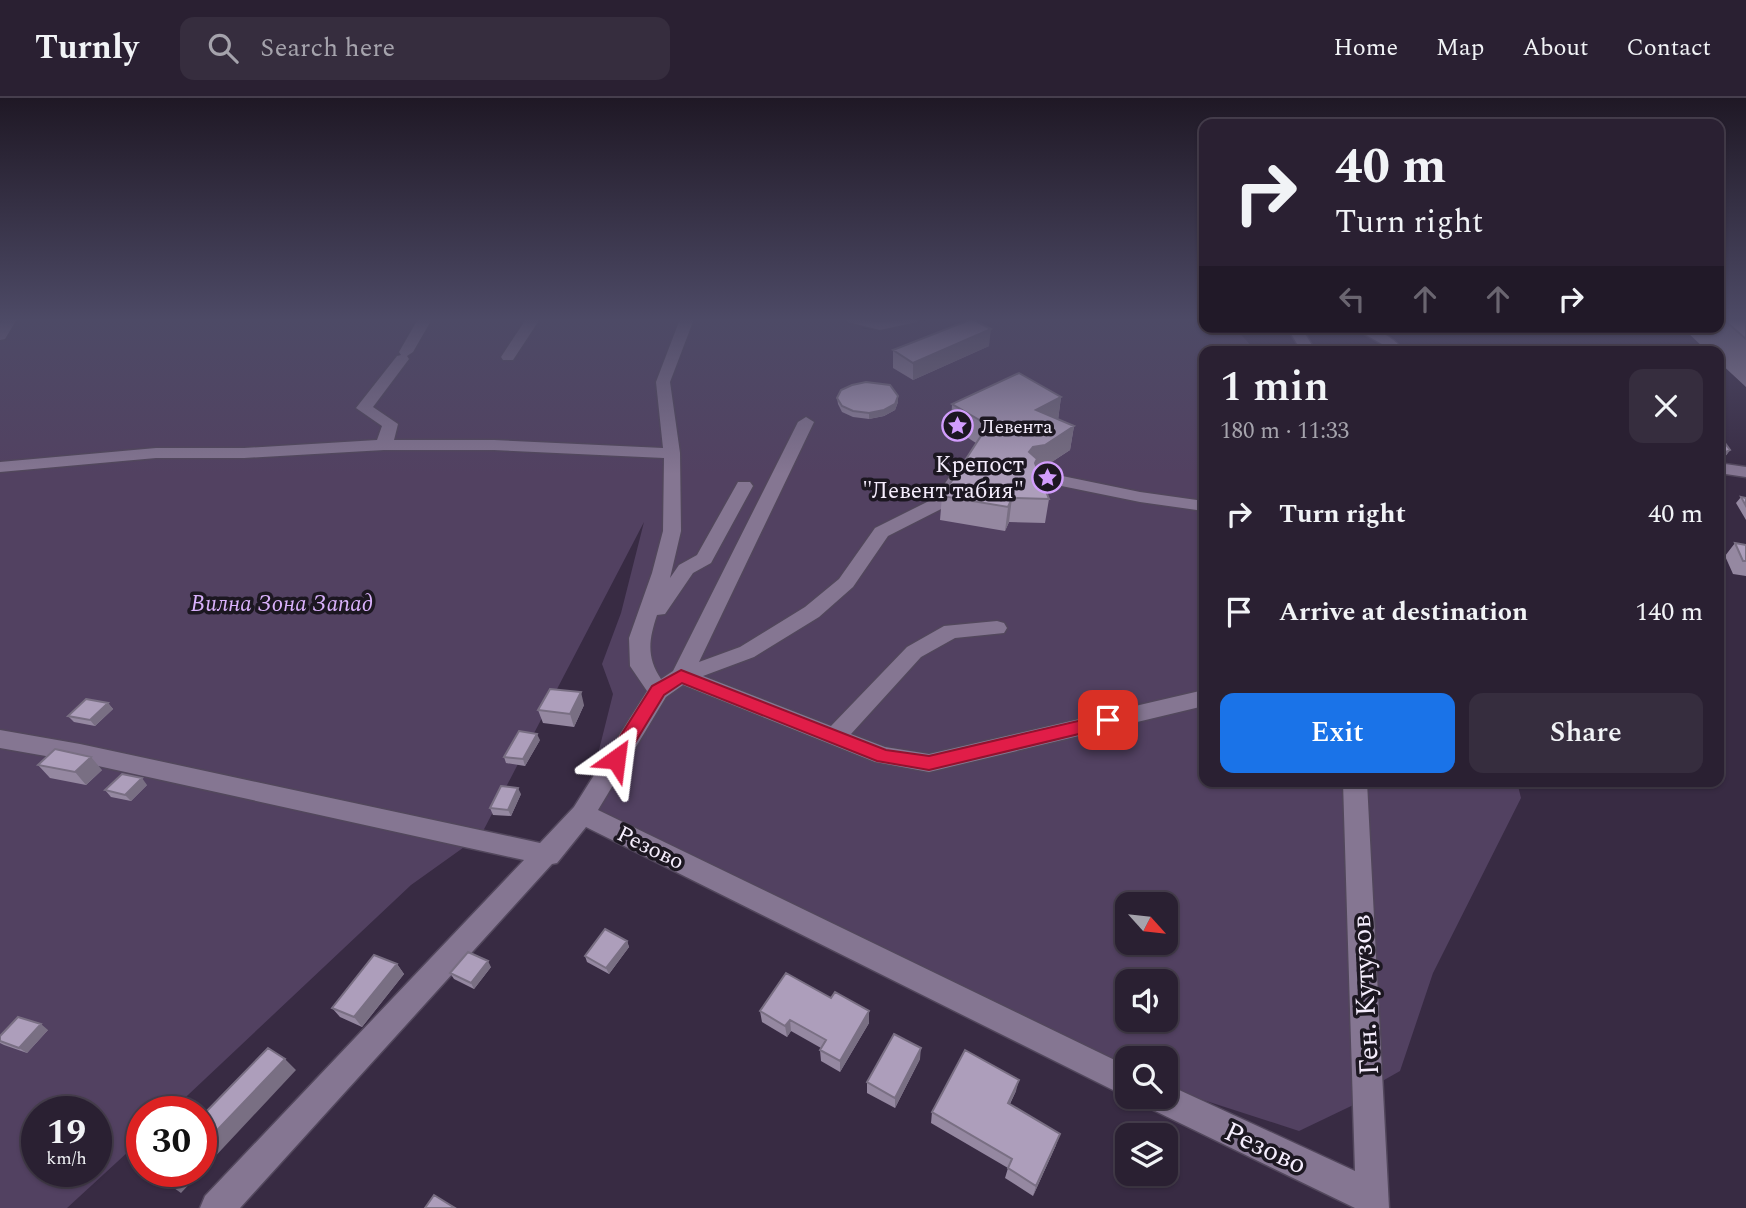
<!DOCTYPE html>
<meta charset="utf-8">
<style>
body{margin:0;font-family:Spectral,serif;background:#362d3e;color:#f1f3f6;height:100vh;display:flex;flex-direction:column;font-size:26px;white-space:nowrap}
*{box-sizing:border-box;margin:0}
p{font-size:23px;color:#a5a3ac}
.icon{flex:none;width:38px;height:38px;fill:none;stroke:currentColor;stroke-width:2;stroke-linecap:round;stroke-linejoin:round}
.map{position:relative;flex:1;overflow:hidden}
.details{position:absolute;left:1199px;top:248px;width:525px;height:441px;display:flex;flex-direction:column;background:#2a2032;border-radius:14px;box-shadow:0 2px 5px #0004,0 0 0 2px #463e4d}
.details>*{flex:none}
.guide{position:absolute;left:1199px;top:21px;width:525px;height:214px;border-radius:14px;box-shadow:0 2px 5px #0004,0 0 0 2px #463e4d;background:#2a2032;color:#f1f3f6;overflow:hidden}
.needle{width:46px;rotate:117deg}
.buttons{position:absolute;left:1115px;top:794px;display:grid;gap:14px}
.buttons a{display:grid;place-items:center;width:63px;height:63px;border-radius:14px;background:#2a2032;box-shadow:0 2px 5px #0004,0 0 0 2px #463e4d;font-size:35px}
.speed{position:absolute;left:21px;top:998px;display:flex;gap:14px;font-size:35px;font-weight:700;text-align:center}
.speed>*{display:grid;place-content:center;width:91px;height:91px;border-radius:50%;background:#2a2032;box-shadow:0 2px 5px #0004,0 0 0 2px #463e4d;line-height:1}
.speed small{font-size:18px;font-weight:400}
.speed .limit{border:10px solid #d22;background:#fff;color:#111}
.pin{position:absolute;display:grid;place-items:center;width:60px;height:60px;color:#fff;margin:-30px;border-radius:14px;box-shadow:0 4px 10px #0006}
.me{position:absolute;width:77px;margin:-38px;rotate:31deg;stroke-linejoin:round;filter:drop-shadow(0 0 5px #0008)}
.turn{display:flex;align-items:center;gap:24px;height:147px;padding:0 21px;font-size:32px}
.turn .icon{width:91px;height:91px;stroke-width:2.5}
.turn b{display:block;font-size:49px;line-height:60px}
.lanes{display:flex;align-items:center;height:66px;padding:0 21px;background:#0003;justify-content:center;gap:35px;direction:ltr}
.lanes .off{opacity:.35}
.round{display:grid;place-items:center;flex:none;width:74px;height:74px;border-radius:14px;background:#362d3e}
.headline{display:flex;align-items:center;justify-content:space-between;height:119px;padding:0 21px}
h1{font-size:42px;font-weight:600;line-height:52px}
.primary-button{display:flex;gap:14px;margin-top:auto;padding:14px 21px}
.primary-button a{flex:1;height:80px;border-radius:14px;background:#1a73e8;color:#fff;font-size:28px;font-weight:600;line-height:80px;text-align:center}
.primary-button a+a{background:#362d3e;color:#f1f3f6}
ul{padding:0;list-style:none}
li{display:flex;align-items:center;gap:21px;height:98px;padding:0 21px}
li div{flex:1}
li b{display:block;font-size:26px}
li em{font-style:normal}
header{display:flex;align-items:center;gap:42px;box-sizing:border-box;height:98px;padding:0 35px;background:#2a2032;border-bottom:2px solid #463e4d}
header strong{font-size:33px}
nav{display:flex;gap:38px;margin-inline-start:auto;font-size:24px}
.search{width:490px;height:63px;background:#362d3e;display:flex;align-items:center;gap:18px;box-sizing:border-box;padding:0 24px;border-radius:14px;color:#a5a3ac;font-size:26px}
.map>svg:first-child{display:block}
</style>
<header>
<strong>Turnly</strong>
<div class="search"><svg class="icon" aria-label="search" viewBox="0 0 24 24"><circle cx="10" cy="10" r="6"/><path d="M15 15l6 6"/></svg>Search here</div>
<nav><a>Home</a><a>Map</a><a>About</a><a>Contact</a></nav>
</header>
<div class="map">
<svg width="1746" height="1110" viewBox="0 0 1746 1110">
<rect width="100%" height="100%" fill="#382b43"/>
<!-- green -->
<path fill="#524161" fill-rule="evenodd" d="M0,221H894L860,230L873,232L937,221H1204V229H1234L1257,254H1204V684H1517L1521,700L1433,875L1400,973L1370,990V999L1299,1033L1166,990V961H1127V978L583,716L613,596L602,566L621,515L644,424L481,737L411,787L171,1013H142V1041L67,1110H0ZM1127,807H1166V845H1127ZM1127,884H1166V922H1127ZM37,1013H96V1073H37Z"/>
<g fill="none" stroke-linecap="round" stroke-linejoin="round">
<defs>
<path id="minor" d="M3,221H17L5,241L0,242V226Z
M418,221H432L413,254L407,258L409,261L373,309L398,326L394,342H494L663,350L656,284L680,221H694L670,284L680,355L681,433L670,480L679,467L697,457L738,384H750L753,388L711,465L693,475L665,516L657,517C649,541 646,559 661,581L673,573L798,324L806,319L814,324L699,564L740,549L805,509L839,481L875,430L935,400L950,378L956,377L965,382L947,408L888,438L853,489L819,519L754,559L703,578L831,628L907,549L944,528L997,523L1004,525L1007,530L1004,535L955,540L921,559L851,636L885,649L929,656L1204,592V608L929,674L875,664L683,587L666,599L598,712L1127,968V999L586,729L557,765L552,766L240,1110H200L205,1098L524,762L80,664L0,650V632L80,646L540,745L574,709L647,593L630,568L629,540L652,475L663,433L664,360L494,352H384L244,360H156L0,374V364L156,350H244L377,342L382,328L356,310L397,258L401,257L399,254Z
M526,221H540L513,262H503L501,259Z
M846,221L880,224L919,221L917,224L880,232L848,224Z
M1287,229H1301L1316,254H1302Z
M1352,229C1374,229 1391,236 1405,254H1390L1382,246Z
M1725,366L1746,369V379L1719,375L1718,368Z
M1038,373L1140,394L1204,403V413L1140,404L1032,382L1029,378L1032,374Z
M1343,684H1367L1389,1110H1355L1149,1010L1145,999H1166V986L1355,1073Z"/>
</defs>
<!-- minor casing -->
<use href="#minor" stroke="#52475c" stroke-width="3"/>
<!-- minor -->
<use href="#minor" fill="#857692" fill-rule="evenodd"/>
</g>
<!-- wall -->
<path fill="#9588a1" d="M1718,221H1746V289L1718,263V254H1708L1682,229H1718Z
M989,248L913,282L893,270V252Z
M898,298V304L895,312L884,318L869,321L853,319L842,314L838,306L837,300Z
M1061,299L1058,322L1074,328L1070,352L1041,371H1038L1049,401L1045,425L1009,424L1005,433L940,422L942,398L976,345L951,329L952,306Z
M1718,337L1730,352L1721,364L1718,366Z
M1741,399L1746,400V422L1736,405Z
M1735,445L1746,447V478L1733,476L1725,458Z
M108,605L113,611L95,628L74,624L68,618Z
M584,607L574,629L543,625L538,612Z
M540,642L525,668L506,665L504,659Z
M38,667L102,672L86,687L50,680Z
M147,687L131,703L111,699L105,692Z
M521,696L511,718L493,717L490,710Z
M627,843L629,849L609,876L587,864L585,858Z
M397,866L404,876L362,929L340,919L332,910Z
M491,869L474,891L454,881L450,875Z
M760,913L869,925L840,974L821,963L820,952L821,950L791,933L787,939L762,924Z
M48,932L27,955L4,947L0,945V938Z
M920,961L895,1010L867,995V984Z
M1016,993L1010,1006L1056,1047L1033,1098L1005,1080L1008,1070L931,1025L932,1014Z"/>
<!-- shaded-wall -->
<path fill="#796f83" d="M991,231L989,248L913,282V265Z
M898,298V304L895,312L884,318L869,321V315Z
M1061,299L1058,322L1036,312Z
M1074,328L1070,352L1041,371L1036,372L1029,354L1033,349Z
M1730,352L1721,364L1718,366V363L1724,355Z
M1012,400L1009,424L1005,433L1008,409Z
M581,594L584,607L574,629L570,616Z
M108,605L113,611L95,628L90,622Z
M537,636L540,642L525,668L523,661Z
M91,659L102,672L86,687L75,674Z
M142,680L147,687L131,703L125,697Z
M518,690L521,696L511,718L508,712Z
M627,843L629,849L609,876L606,870Z
M488,863L491,869L474,891L471,885Z
M397,866L404,876L362,929L354,919Z
M869,913V925L840,974V963Z
M790,922L791,933L787,939L785,928Z
M41,926L48,932L27,955L19,950Z
M921,950L920,961L895,1010V1000Z
M285,961L296,972L181,1095L167,1085L179,1073H201V1049Z
M1019,982L1016,993L1005,1015L1008,1005Z
M1060,1036L1056,1047L1033,1098L1036,1088Z"/>
<!-- building -->
<path fill="#ad9ebb" stroke="#796f83" stroke-width="2" d="M972,221L991,231L913,265L893,252Z
M1723,221H1746V241Z
M1019,275L1061,299L1036,312L1074,328L1045,347L1033,349L1029,354L1037,361L1035,365L1049,401L1012,400L1008,409L942,398L988,327L952,306Z
M866,284L890,287L898,298L895,306L884,312L869,315L853,313L842,308L837,300L841,292L852,287Z
M1718,337H1719L1730,352L1724,355L1718,354Z
M1741,399L1746,400V408Z
M1735,445L1746,447V463H1743Z
M550,591L581,594L570,616L538,612Z
M86,601L108,605L90,622L68,618Z
M519,633L537,636L523,661L504,659Z
M55,651L91,659L75,674L38,667Z
M122,676L142,680L125,697L105,692Z
M501,688L518,690L508,712L490,710Z
M605,831L627,843L606,870L585,858Z
M468,854L488,863L471,885L450,875Z
M374,857L397,866L354,919L332,910Z
M786,875L831,900L835,894L869,913L840,963L820,952L826,942L790,922L785,928L760,913Z
M18,919L41,926L19,950L0,943V938Z
M894,936L921,950L895,1000L867,984Z
M268,950L285,961L201,1049V1019Z
M965,952L1019,982L1008,1005L1060,1036L1036,1088L1008,1070L1012,1061L932,1014Z
M150,1073H179L167,1085Z
M434,1097L455,1110H425Z"/>
<!-- sky -->
<linearGradient id="sky" x2="0" y2="1"><stop stop-color="#1f1825"/><stop offset="0.59" stop-color="#4d4a66"/><stop offset="1" stop-color="#4d4a66" stop-opacity="0"/></linearGradient>
<rect width="1746" height="376" fill="url(#sky)"/>
<!-- route -->
<path fill="#e11d48" stroke="#92132f" stroke-width="2" d="M681,572L886,652L929,658L1108,616L1114,618L1117,622L1114,627L1108,629L929,672L877,663L682,585L664,597L622,666H609L607,661L609,656L652,588Z"/>
<!-- icons -->
<defs>
<symbol id="sight-ring" viewBox="-11 -11 22 22"><circle r="9.5" fill="#1c1721" stroke="#d29dfd" stroke-width="1.5"/><path d="M0-6L1.8-2.2L6-1.7L2.9 1.2L3.7 5.4L0 3.3L-3.7 5.4L-2.9 1.2L-6-1.7L-1.8-2.2Z" fill="#d29dfd"/></symbol>
</defs>
<g fill-rule="evenodd">
<use href="#sight-ring" x="940" y="310" width="35" height="35"/>
<use href="#sight-ring" x="1030" y="362" width="35" height="35"/>
</g>
<g text-anchor="middle" stroke-width="7" stroke-linejoin="round" paint-order="stroke">
<!-- far-poi labels -->
<g font-size="19" fill="#f5edfd" stroke="#1c1721" text-anchor="start">
<text x="981" y="335">Левента</text>
</g>
<!-- poi labels -->
<g font-size="23" fill="#f5edfd" stroke="#1c1721" text-anchor="end">
<text x="1024" y="374">Крепост<tspan x="1024" dy="26">"Левент табия"</tspan></text>
</g>
<!-- park labels -->
<g font-size="23" font-style="italic" fill="#d9b1fb" stroke="#1c1721">
<text x="282" y="513">Вилна Зона Запад</text>
</g>
<!-- street labels -->
<g font-size="23" fill="#f5edfd" stroke="#1c1721">
<text transform="translate(651 749) rotate(26)" y="8">Резово</text>
</g>
<!-- near-street labels -->
<g font-size="28" fill="#f5edfd" stroke="#1c1721">
<text transform="translate(1364 897) rotate(-93)" y="10">Ген. Кутузов</text>
<text transform="translate(1266 1049) rotate(25)" y="10">Резово</text>
</g>
</g>
</svg>
<div class="buttons">
<a><svg class="needle" viewBox="-14 -14 28 28"><path d="M0-13l5 13h-10z" fill="#e53935"/><path d="M0 13l5-13h-10z" fill="#a5a3ac"/></svg></a>
<a><svg class="icon" aria-label="sound" viewBox="0 0 24 24"><path d="M4 9h4l5-4v14l-5-4H4zM17 9q2 3 0 6"/></svg></a>
<a><svg class="icon" aria-label="search" viewBox="0 0 24 24"><circle cx="10" cy="10" r="6"/><path d="M15 15l6 6"/></svg></a>
<a><svg class="icon" aria-label="layers" viewBox="0 0 24 24"><path d="M12 4l9 5-9 5-9-5zM3 14l9 5 9-5"/></svg></a>
</div>
<div class="speed"><div>19<small>km/h</small></div><div class="limit">30</div></div>
<div class="pin" style="left:1108px;top:622px;background:#d93025"><svg class="icon" aria-label="arrive" viewBox="0 0 24 24"><path d="M6 21V4h12l-3 4 3 4H6"/></svg></div>
<svg class="me" style="left:616px;top:661px" viewBox="-20 -20 40 40"><path d="M0-17L14 15 0 8-14 15z" fill="#e11d48" stroke="#fff" stroke-width="4"/></svg>
<div class="guide">
<div class="turn"><svg class="icon" aria-label="right" viewBox="0 0 24 24"><path d="M7 20v-9h11M14 6l5 5-5 5"/></svg><div><b>40 m</b>Turn right</div></div>
<div class="lanes"><svg class="icon off" aria-label="left" viewBox="0 0 24 24"><path d="M17 20v-9H6M10 6l-5 5 5 5"/></svg><svg class="icon off" aria-label="ahead" viewBox="0 0 24 24"><path d="M12 20V5M6 11l6-6 6 6"/></svg><svg class="icon off" aria-label="ahead" viewBox="0 0 24 24"><path d="M12 20V5M6 11l6-6 6 6"/></svg><svg class="icon" aria-label="right" viewBox="0 0 24 24"><path d="M7 20v-9h11M14 6l5 5-5 5"/></svg></div>
</div>
<section class="details">
<div class="headline"><div><h1>1 min</h1><p>180 m · 11:33</p></div><a class="round"><svg class="icon" aria-label="close" viewBox="0 0 24 24"><path d="M6 6l12 12M18 6L6 18"/></svg></a></div>
<ul>
<li><svg class="icon" aria-label="right" viewBox="0 0 24 24"><path d="M7 20v-9h11M14 6l5 5-5 5"/></svg><div><b>Turn right</b></div><em>40 m</em></li>
<li><svg class="icon" aria-label="arrive" viewBox="0 0 24 24"><path d="M6 21V4h12l-3 4 3 4H6"/></svg><div><b>Arrive at destination</b></div><em>140 m</em></li>
</ul>
<div class="primary-button"><a>Exit</a><a>Share</a></div>
</section>
</div>
